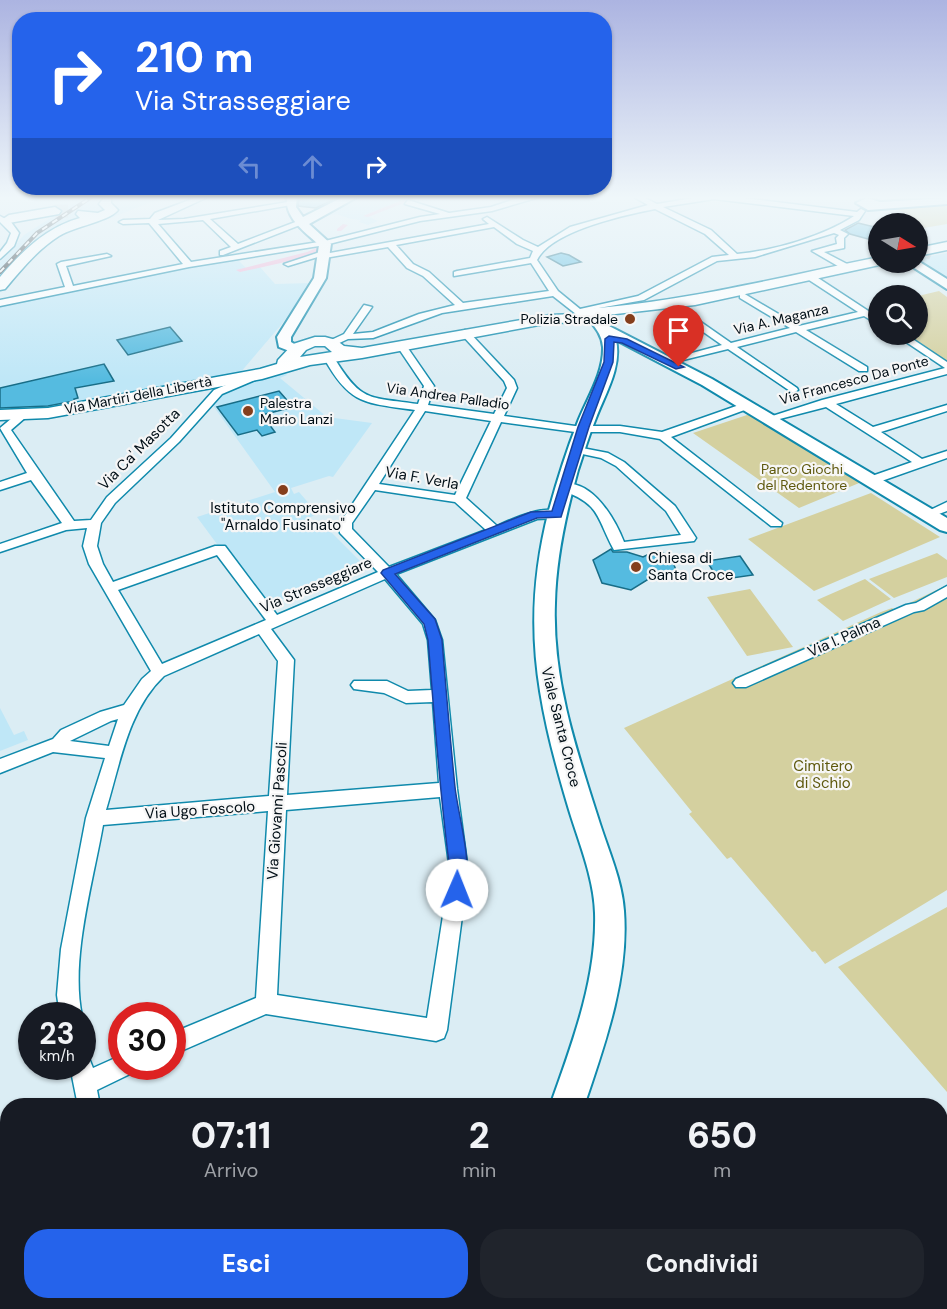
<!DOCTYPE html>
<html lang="it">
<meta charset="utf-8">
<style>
body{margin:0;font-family:"DM Sans",sans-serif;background:#20242c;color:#f1f3f6;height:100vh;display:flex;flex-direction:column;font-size:22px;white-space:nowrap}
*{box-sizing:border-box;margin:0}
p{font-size:20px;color:#9ea1a6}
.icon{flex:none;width:33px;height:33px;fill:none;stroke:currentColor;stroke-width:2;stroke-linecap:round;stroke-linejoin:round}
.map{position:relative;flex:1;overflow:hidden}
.panel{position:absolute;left:0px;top:1098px;width:948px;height:212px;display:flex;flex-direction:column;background:#171b24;border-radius:24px 24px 0 0;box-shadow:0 2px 4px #0004}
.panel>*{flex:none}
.banner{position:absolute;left:12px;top:12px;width:600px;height:183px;border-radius:24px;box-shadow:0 2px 4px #0004;background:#2563eb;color:#fff;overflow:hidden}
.needle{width:39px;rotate:101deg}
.controls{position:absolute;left:868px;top:213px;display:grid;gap:12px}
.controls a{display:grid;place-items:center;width:60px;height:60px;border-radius:50%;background:#171b24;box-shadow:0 2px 4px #0004;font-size:30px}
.speed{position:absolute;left:18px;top:1002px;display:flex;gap:12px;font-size:30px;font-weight:700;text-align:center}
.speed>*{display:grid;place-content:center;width:78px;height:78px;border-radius:50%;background:#171b24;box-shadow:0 2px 4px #0004;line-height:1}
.speed small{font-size:15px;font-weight:400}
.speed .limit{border:9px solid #d22;background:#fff;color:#111}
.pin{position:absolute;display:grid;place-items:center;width:51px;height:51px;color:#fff;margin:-62px -26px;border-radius:50% 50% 50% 0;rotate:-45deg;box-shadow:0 0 6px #0007}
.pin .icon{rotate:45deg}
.me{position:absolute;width:66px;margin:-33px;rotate:1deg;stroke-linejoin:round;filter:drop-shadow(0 0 4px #0008)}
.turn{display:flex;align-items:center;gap:21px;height:126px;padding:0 24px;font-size:27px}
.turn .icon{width:78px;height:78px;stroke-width:2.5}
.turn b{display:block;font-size:42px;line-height:51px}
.lanes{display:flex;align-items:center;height:57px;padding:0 24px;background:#0003;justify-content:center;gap:30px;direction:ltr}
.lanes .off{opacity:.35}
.eta{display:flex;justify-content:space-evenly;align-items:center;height:102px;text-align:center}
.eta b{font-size:36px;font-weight:800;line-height:42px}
.button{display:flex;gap:12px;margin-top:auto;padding:12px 24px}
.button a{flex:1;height:69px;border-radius:24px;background:#2563eb;color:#fff;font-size:24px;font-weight:800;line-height:69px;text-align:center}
.button a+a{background:#20242c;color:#f1f3f6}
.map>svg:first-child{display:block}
</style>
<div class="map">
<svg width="947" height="1309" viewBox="0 0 947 1309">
<rect width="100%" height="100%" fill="#dbedf4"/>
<!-- built -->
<path fill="#bfe7f7" d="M85,196H166L106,220L48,230L34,242L0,279V262L24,235Z
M358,196H413L365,215L378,221L368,225L359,222L361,220L351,219L337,214L316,218Z
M947,253V278L919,261L921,258Z
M235,257L246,268L259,266L275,284L312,283L281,325L240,373L45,410L0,412V307Z
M280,370L287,375L280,378L327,417L372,423L333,477L329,476L291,488L294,494L299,492L318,514L308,518L319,531L328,529L360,561V566L273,603L262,605L197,517L275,492L209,400L214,393Z
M0,708L14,735L24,731L28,740L0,751Z"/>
<!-- green -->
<path fill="#d4d09f" d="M947,203V224L918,229V224L897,223L906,219L908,214L893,208Z
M939,291L947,297V362L902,335L918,334V296Z
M750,414L864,481L799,508L693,433Z
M871,493L940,537L814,591L748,539Z
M937,553L947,560V577L894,598L869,579Z
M865,579L891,599L843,621L817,600Z
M947,585V890L825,964L815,951L812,952L731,857L727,859L689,814L692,812L624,728L881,612L892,608L895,610Z
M750,589L793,647L747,656L707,597Z
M947,907V1092L838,967Z"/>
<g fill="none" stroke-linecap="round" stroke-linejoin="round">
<!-- canal -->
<path fill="#f2b5d7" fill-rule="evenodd" d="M412,196H422L368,217L363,216Z
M343,224L348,225L341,231H337V229Z
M319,247L323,249L312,256L240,272L236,270L307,252Z"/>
</g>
<!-- building -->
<path fill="#55bbe0" stroke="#186d87" stroke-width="1.5" d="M316,197L335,199L316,208L298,206L299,200Z
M858,223L879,228V242L850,234L845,230Z
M561,253L569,255L581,262L563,266L547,257Z
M170,327L182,341L128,355L117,340Z
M104,364L114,381L75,388L78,398L74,399V401L48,406L0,408V388Z
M279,391L293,407L262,415L275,432L262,436L257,430L238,435L217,407Z
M611,549L613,552H627L643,557L647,555L652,556L654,552L661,551L672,560L676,570L675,575H655L631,590L602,583L593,560Z
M740,556L753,575L718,580L707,561Z"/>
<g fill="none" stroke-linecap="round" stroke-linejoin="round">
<!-- street-tunnel -->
<path stroke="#baccd3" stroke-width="8" stroke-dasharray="8 4" stroke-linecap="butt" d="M918,249L931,256"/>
<!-- primary-tunnel -->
<path stroke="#baccd3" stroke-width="13" stroke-dasharray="13 7" stroke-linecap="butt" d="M55,211H71"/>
<defs>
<path id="street" d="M200,196H210L158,220L184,219L294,201L291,205L210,219L238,244L298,221L305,223L223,255H220V251L231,247L203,220L158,224L191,262L325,241L420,217L440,214L405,204L408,200L449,213L491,207L518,198L517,196H543L492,211L420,221L325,245L189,267L0,306V300L65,287L57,264L61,262L107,254L111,256L66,266L73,286L183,264L149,223L123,224L119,222L123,220L150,219L155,213Z
M632,196H641L657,204L705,196H727L857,212L861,209L865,211L859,220L840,230L848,234L844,238V248L824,252L849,265V269H843L812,251L837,244L836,238L839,235L834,233L755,257L717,261L644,300L582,311L586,315L581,318L553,296L442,313L373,338L348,339L335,345H329V341L344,334L364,305L372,307L353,334L373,332L419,314L455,305L423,276L407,268L388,247L325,258L321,256L288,266L284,264L326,250L330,253L489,224L483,219L487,217L523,240L538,247L570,227L648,205ZM714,199L854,216C824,236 773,251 737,254L711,230L663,207ZM655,209L705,234L729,255L712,257L638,296L580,309L558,291L537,260C551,231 624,215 655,209ZM494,227L517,244L533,251L530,258L457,271L454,272V276L531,263L549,291L463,303L429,272L413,264L396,245Z
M0,216L11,222L19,233L14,246L0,259V252L7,243L11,233L0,222Z
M806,274H812L879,318V325L864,316L806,330L867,367V371H859L796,332L737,347L797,388L798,390L793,393L728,349L667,364L662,361L722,345L672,310V306H678L731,343L790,328L740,298V294L743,293L799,326L858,312L806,278Z
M465,330L468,331L514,380L517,388L504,416L575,426H620L662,432L742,404H750V408L671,437L782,523L781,526H771L660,439L620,432H575L501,422L466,498L497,526C512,519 549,502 563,514L557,518L537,519L396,574L435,620L442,640L457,789L468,871L447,1030L444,1038L436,1041L266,1014L172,1055V1033L256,998L268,811L103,825C93,882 70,960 82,1016H60L57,995L61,949L86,818L105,758L53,752L0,773V759L53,739L61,730L100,712L124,705L142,679L151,671L89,564L83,546L87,528L66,530L0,552V544L62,523L31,480L0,490V482L27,473L0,428L18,413H26V417L11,430L74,521L91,520L107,497L171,438L214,390L247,376H255V380L222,394L179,442L115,503L101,523L97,546L103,564L113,582L215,546H225L277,615L378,572L340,533V523L415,410C365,403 350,405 324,358L333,356C361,402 367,397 418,404L424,386L397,346L405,344L434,386L428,405L494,414L507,388L504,381L462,335L460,333ZM425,411L491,421L455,495L379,484ZM375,490L455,502L486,530L389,567L352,529V523ZM217,555L266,620L162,664L118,590ZM385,579L423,624L428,640L432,690L408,691L387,681H354L351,685L354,689L384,693L406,703L433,702L439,783L287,795L294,660L271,629ZM259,634L278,661L269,796L106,810C120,764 128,710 164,676ZM118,719L109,746L70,741L111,721ZM440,797L450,871L427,1018L277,995L286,810Z
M894,334H905L947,362V374L836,404L873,427L947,405V411L881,432L922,459L947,451V458L873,484L867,480L869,477L912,462L826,407L768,422L763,419L822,400L945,368Z
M577,447L608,453L624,462L675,506L696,538L694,541L614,550C596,517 601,504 561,490V484C592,478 615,519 624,542L681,535L666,511L616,466L601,458L573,452L571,450Z
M947,502V511L928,518L922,514Z
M947,586V597L924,610L914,612L746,687H736L733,683L736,679L906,605L916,603Z
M122,1055V1066H133L130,1074L97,1090L100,1106H78L70,1066H82V1056L89,1058L93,1068Z
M130,1302H156L158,1309H132Z
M451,1302H480L483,1309H454Z
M679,1302H709L712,1309H682Z
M765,1302H792L789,1309H762Z"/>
<path id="secondary" d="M287,196H297L296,207L303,217L345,196H359L309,224L331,244L326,278L291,337V342L304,350L297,354L279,347L277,337L314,278L319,245C304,231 284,218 287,196Z
M867,198L880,202L947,198V204L868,210L856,203Z
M918,261L947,279V289L905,262Z
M593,312L598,313L609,326L712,379L947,518V532L940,530L702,385L616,340C622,367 605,394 596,418C589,435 584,452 578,470C566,513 556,558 555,603C552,680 577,752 600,824C609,852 622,881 624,911C629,977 605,1044 584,1106H550C572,1044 597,979 595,913C594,876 577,838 567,803C536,698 521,619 549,510C557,481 566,452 577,424C586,400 604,374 603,347C602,334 594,326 586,316Z
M419,1302H462L459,1309H416Z"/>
<path id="primary" d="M107,198L111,199V203L118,210C108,222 75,226 59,236C37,250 21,270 5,289L0,290V277C22,251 47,227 80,218L76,214L78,211L98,213L105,210L99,204L103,199Z
M55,207L61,211L59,214L9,223L3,219L9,215Z
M947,242V250L918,256V248Z
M879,257V262L884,264L695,305L598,316L595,321L590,322L550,323L362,358L310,365L262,379L48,418L0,420V410L48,408L260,369L277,364L278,360L293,344L315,337H325L336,340L344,346L362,348L550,315L575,314L578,310L583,309C684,302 781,277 879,257ZM315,346H325L332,352L300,357L306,350Z"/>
</defs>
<!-- street casing -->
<use href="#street" stroke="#108aac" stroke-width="3"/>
<!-- secondary casing -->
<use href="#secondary" stroke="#108aac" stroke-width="4"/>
<!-- primary casing -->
<use href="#primary" stroke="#108aac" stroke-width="3"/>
<!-- street -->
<use href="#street" fill="#fff" fill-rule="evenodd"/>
<!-- secondary -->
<use href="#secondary" fill="#fff" fill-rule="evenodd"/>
<!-- primary -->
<use href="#primary" fill="#fff" fill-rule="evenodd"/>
<defs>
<path id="rail" d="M0,272L37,233L93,196"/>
</defs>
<!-- rail casing -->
<use href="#rail" stroke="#202f37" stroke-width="4"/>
<!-- rail -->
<use href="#rail" stroke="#f6f6f6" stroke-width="2" stroke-dasharray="6" stroke-linecap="butt"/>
</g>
<!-- sky -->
<linearGradient id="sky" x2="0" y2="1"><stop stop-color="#acb4e1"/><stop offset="0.52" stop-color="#eff7fa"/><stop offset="1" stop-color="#eff7fa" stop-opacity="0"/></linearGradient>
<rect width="947" height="380" fill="url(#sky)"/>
<!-- route -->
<path fill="#2563eb" stroke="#184099" stroke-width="1.5" d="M609,336L627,339L684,367L676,369L622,343L614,342L613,362L589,427L561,517L537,518L395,574L435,619L442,640C446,689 450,738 455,787C458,816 475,869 463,895L457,898L451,895C447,886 450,867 448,855C439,783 434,712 428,640L424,624L381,573L383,570L531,512L552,511L578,427L604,362L605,339Z"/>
<!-- markers -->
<g fill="#853e1c" stroke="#f6f6f6" stroke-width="2">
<circle cx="630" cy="319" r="6"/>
<circle cx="248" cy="411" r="6"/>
<circle cx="283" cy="490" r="6"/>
<circle cx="636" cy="567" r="6"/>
</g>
<g text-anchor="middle" stroke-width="4.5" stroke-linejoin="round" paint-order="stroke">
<!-- far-poi labels -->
<g font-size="14" fill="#000e16" stroke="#f6f6f6" text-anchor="end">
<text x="618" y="324">Polizia Stradale</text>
<text x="260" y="408" text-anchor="start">Palestra<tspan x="260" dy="16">Mario Lanzi</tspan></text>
</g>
<!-- far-street labels -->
<g font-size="14" fill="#000e16" stroke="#f6f6f6">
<text transform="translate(781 319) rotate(-13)" y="5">Via A. Maganza</text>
<text transform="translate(854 380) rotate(-15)" y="5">Via Francesco Da Ponte</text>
<text transform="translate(138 395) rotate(-11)" y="5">Via Martiri della Libertà</text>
<text transform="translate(448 396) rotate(8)" y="5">Via Andrea Palladio</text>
</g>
<!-- far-park labels -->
<g font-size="14" fill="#5f590e" stroke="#f6f6f6">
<text x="802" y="474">Parco Giochi<tspan x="802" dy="16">del Redentore</tspan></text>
</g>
<!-- street labels -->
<g font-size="15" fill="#000e16" stroke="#f6f6f6">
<text transform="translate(139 449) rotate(-45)" y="5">Via Ca' Masotta</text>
<text transform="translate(422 478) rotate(10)" y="5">Via F. Verla</text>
<text transform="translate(316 585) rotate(-23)" y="5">Via Strasseggiare</text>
<text transform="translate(844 637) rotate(-24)" y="5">Via I. Palma</text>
<text transform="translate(561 727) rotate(76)" y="5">Viale Santa Croce</text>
<text transform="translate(200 810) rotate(-4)" y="5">Via Ugo Foscolo</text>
<text transform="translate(277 811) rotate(-86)" y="5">Via Giovanni Pascoli</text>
</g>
<!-- poi labels -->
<g font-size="15" fill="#000e16" stroke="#f6f6f6">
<text x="283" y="513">Istituto Comprensivo<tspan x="283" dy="17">"Arnaldo Fusinato"</tspan></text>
<text x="648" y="563" text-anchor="start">Chiesa di<tspan x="648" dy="17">Santa Croce</tspan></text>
</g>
<!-- park labels -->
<g font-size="15" fill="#5f590e" stroke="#f6f6f6">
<text x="823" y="771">Cimitero<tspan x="823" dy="17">di Schio</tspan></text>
</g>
</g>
</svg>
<div class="controls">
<a><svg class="needle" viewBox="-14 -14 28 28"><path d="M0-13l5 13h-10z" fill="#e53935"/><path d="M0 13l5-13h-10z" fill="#9ea1a6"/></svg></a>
<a><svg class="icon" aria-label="search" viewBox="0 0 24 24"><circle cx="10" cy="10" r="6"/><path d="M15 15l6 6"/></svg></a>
</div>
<div class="speed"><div>23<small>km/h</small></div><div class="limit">30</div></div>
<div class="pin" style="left:679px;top:367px;background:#d93025"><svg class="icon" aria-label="arrive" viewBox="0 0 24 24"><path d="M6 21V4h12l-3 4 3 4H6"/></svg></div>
<svg class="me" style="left:457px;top:890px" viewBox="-20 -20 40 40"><circle r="19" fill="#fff"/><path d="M0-13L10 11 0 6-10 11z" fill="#2563eb"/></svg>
<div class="banner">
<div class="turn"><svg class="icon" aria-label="right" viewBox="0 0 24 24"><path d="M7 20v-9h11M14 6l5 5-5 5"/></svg><div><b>210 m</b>Via Strasseggiare</div></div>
<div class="lanes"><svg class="icon off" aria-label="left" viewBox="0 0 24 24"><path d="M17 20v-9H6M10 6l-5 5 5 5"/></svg><svg class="icon off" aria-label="ahead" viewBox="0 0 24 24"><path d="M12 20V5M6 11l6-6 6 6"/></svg><svg class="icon" aria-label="right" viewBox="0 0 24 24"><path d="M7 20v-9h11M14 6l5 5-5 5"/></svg></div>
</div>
<section class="panel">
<div class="eta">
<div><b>07:11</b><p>Arrivo</p></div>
<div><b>2</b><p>min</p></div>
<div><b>650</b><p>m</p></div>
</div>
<div class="button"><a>Esci</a><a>Condividi</a></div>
</section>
</div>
